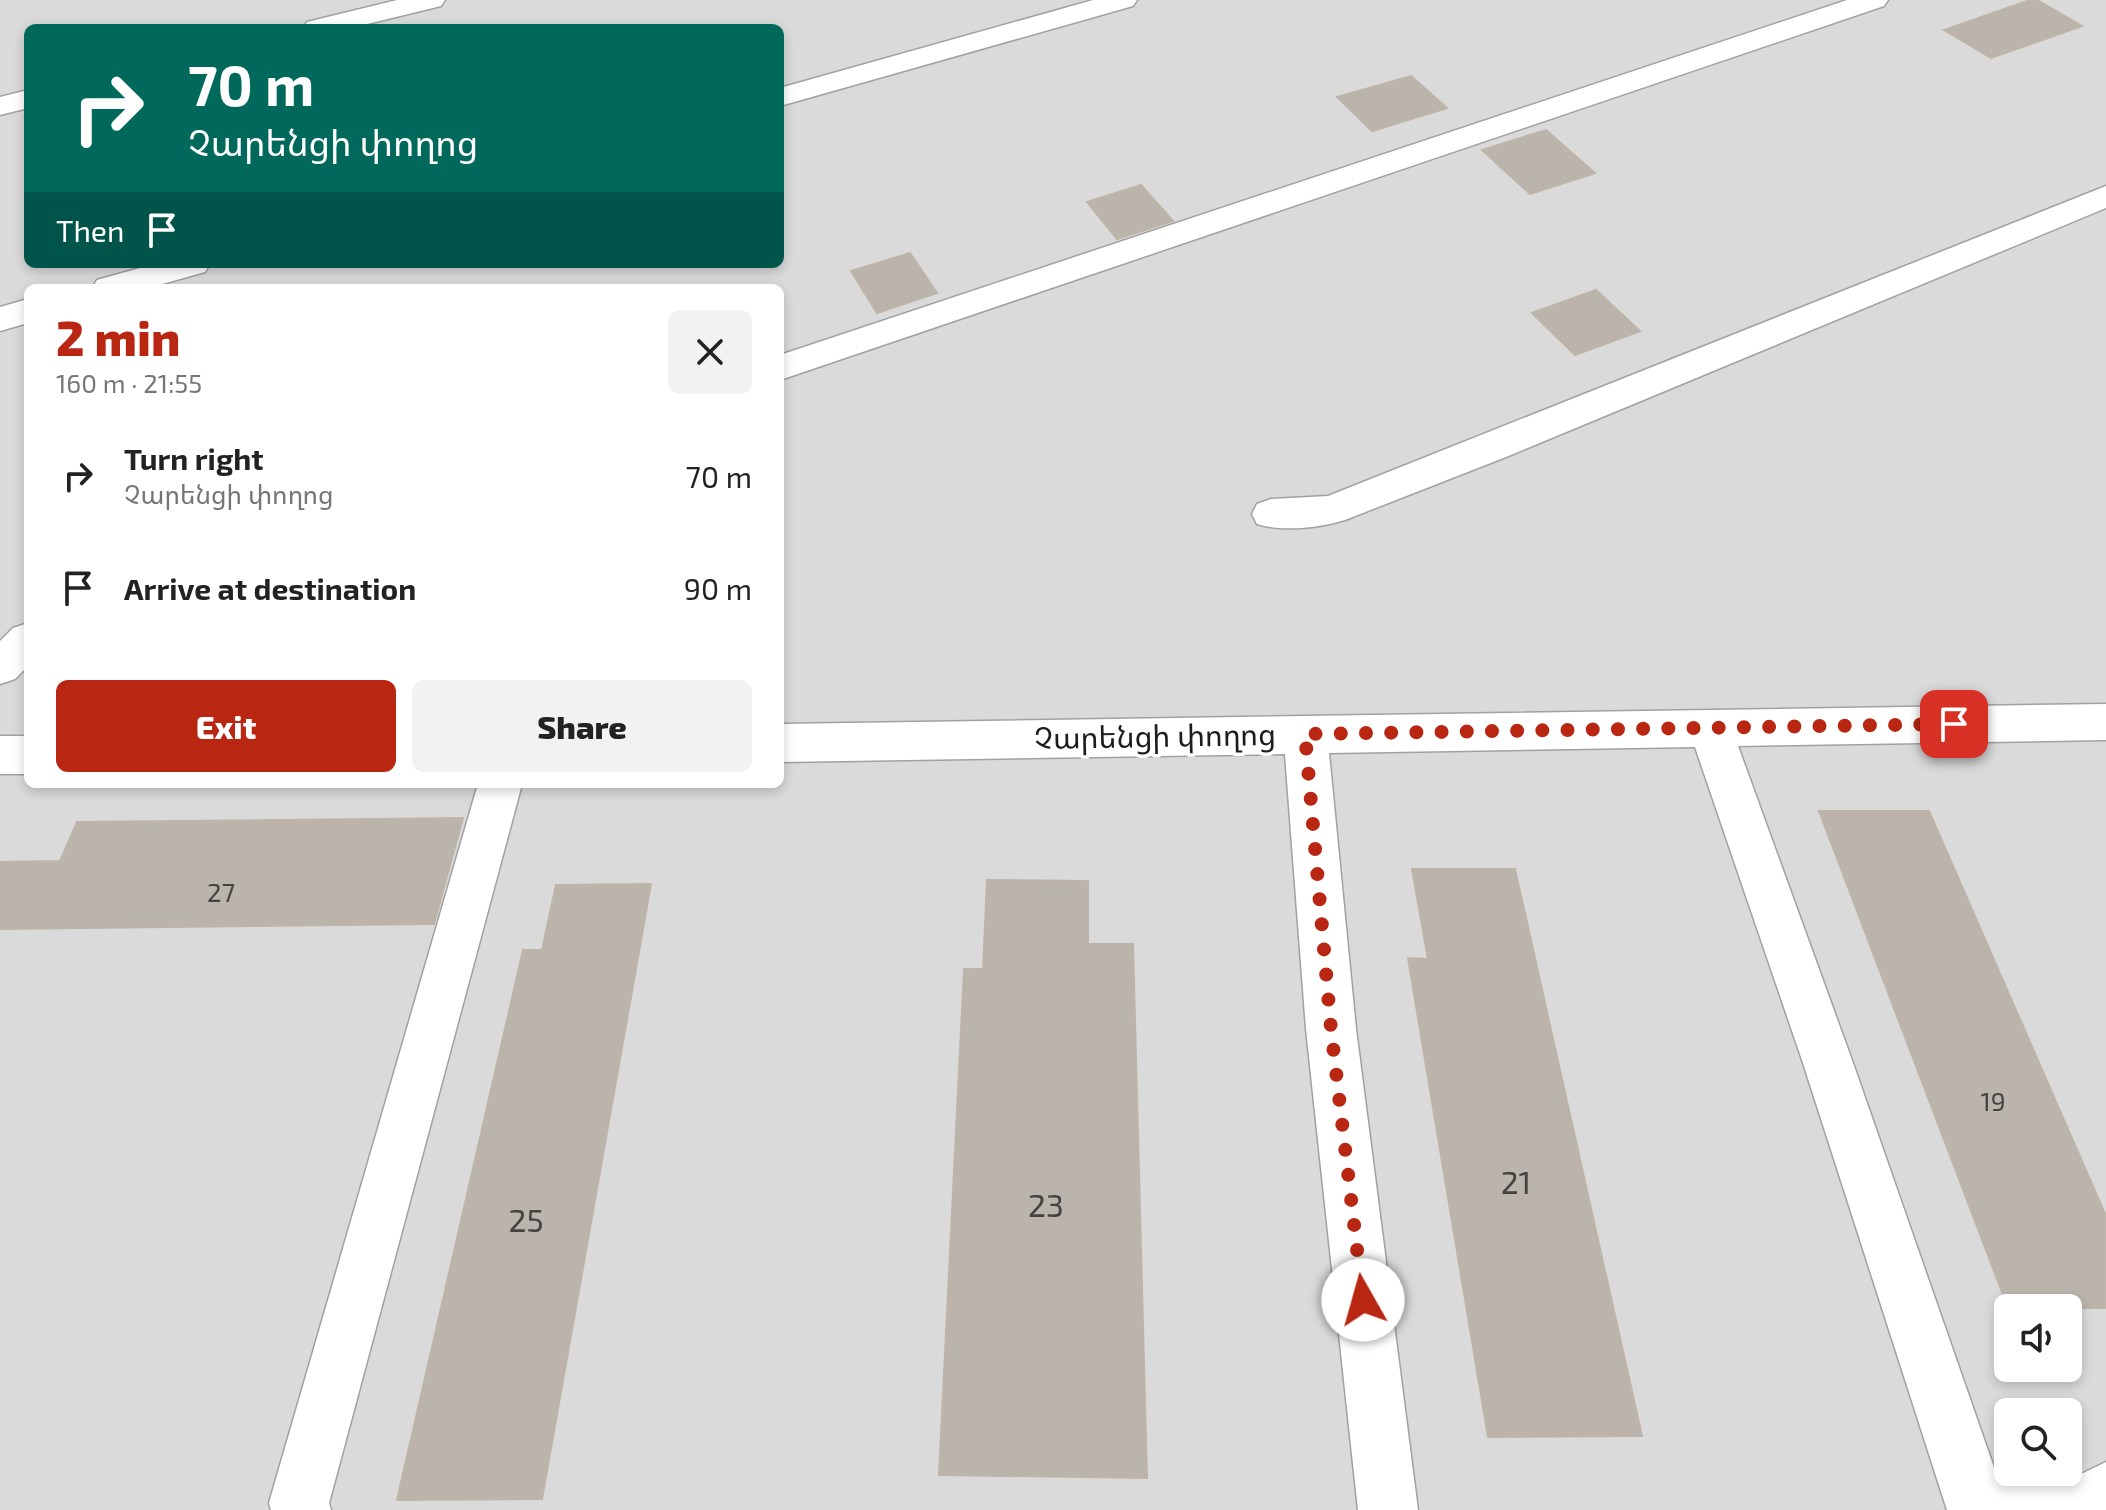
<!DOCTYPE html>
<meta charset="utf-8">
<style>
body{margin:0;font-family:"Exo 2","Noto Sans Armenian",sans-serif;background:#f2f2f2;color:#222;height:100vh;display:flex;flex-direction:column;font-size:30px;white-space:nowrap}
*{box-sizing:border-box;margin:0}
p{font-size:26px;color:#767676}
.icon{flex:none;width:44px;height:44px;fill:none;stroke:currentColor;stroke-width:2;stroke-linecap:round;stroke-linejoin:round}
.map{position:relative;flex:1;overflow:hidden}
.panel{position:absolute;left:24px;top:284px;width:760px;height:504px;display:flex;flex-direction:column;background:#fff;border-radius:12px;box-shadow:0 4px 12px #0003}
.panel>*{flex:none}
.top-card{position:absolute;left:24px;top:24px;width:760px;height:244px;border-radius:12px;box-shadow:0 4px 12px #0003;background:#00695c;color:#fff;overflow:hidden}
.controls{position:absolute;left:1994px;top:1294px;display:grid;gap:16px}
.controls a{display:grid;place-items:center;width:88px;height:88px;border-radius:12px;background:#fff;box-shadow:0 4px 12px #0003;font-size:40px}
.pin{position:absolute;display:grid;place-items:center;width:68px;height:68px;color:#fff;margin:-34px;border-radius:16px;box-shadow:0 4px 12px #0006}
.me{position:absolute;width:88px;margin:-44px;rotate:353deg;stroke-linejoin:round;filter:drop-shadow(0 0 6px #0008)}
.turn{display:flex;align-items:center;gap:28px;height:168px;padding:0 32px;font-size:36px}
.turn .icon{width:104px;height:104px;stroke-width:2.5}
.turn b{display:block;font-size:56px;line-height:68px}
.then{display:flex;align-items:center;height:76px;padding:0 32px;background:#0003;gap:16px;font-size:30px}
.round{display:grid;place-items:center;flex:none;width:84px;height:84px;border-radius:12px;background:#f2f2f2}
.summary{display:flex;align-items:center;justify-content:space-between;height:136px;padding:0 32px}
h1{font-size:48px;font-weight:800;line-height:60px;color:#b92612}
.button{display:flex;gap:16px;margin-top:auto;padding:16px 32px}
.button a{flex:1;height:92px;border-radius:12px;background:#b92612;color:#fff;font-size:32px;font-weight:800;line-height:92px;text-align:center}
.button a+a{background:#f2f2f2;color:#222}
ul{padding:0;list-style:none}
li{display:flex;align-items:center;gap:24px;height:112px;padding:0 32px}
li div{flex:1}
li b{display:block;font-size:30px}
li em{font-style:normal}
.map>svg:first-child{display:block}
</style>
<div class="map">
<svg width="2106" height="1510" viewBox="0 0 2106 1510">
<rect width="100%" height="100%" fill="#eeece4"/>
<!-- residential -->
<path fill="#dbdada" fill-rule="evenodd" d="M0,0H2106V1510H0ZM28,28H780V264H28ZM28,288H780V784H28ZM2008,1308H2068V1368H2008ZM2008,1412H2068V1472H2008Z"/>
<!-- building -->
<path fill="#bab4ad" stroke="#beb4a8" stroke-width="2" d="M2030,0H2037L2082,26L1991,58L1944,30Z
M1411,76L1447,108L1372,131L1337,97Z
M1546,130L1595,173L1530,194L1482,150Z
M1141,185L1173,221L1117,239L1087,202Z
M910,253L937,293L877,313L851,271Z
M1596,290L1640,331L1575,355L1532,313Z
M1819,811H1929L2106,1216V1308H2008Z
M463,818L434,924L0,929V862L60,861L77,822Z
M1412,869H1515L1642,1436L1488,1437L1408,958L1428,959Z
M987,880L1088,881V944H1133L1147,1478L939,1475L964,969H983Z
M651,884L542,1499L397,1500L523,950H542L556,885Z"/>
<g fill="none" stroke-linecap="round" stroke-linejoin="round">
<defs>
<path id="minor" d="M397,0H445L441,6L351,28H303L307,22Z
M1093,0H1137L1133,6L780,106V88Z
M1847,0H1888L1884,6L780,380V355Z
M28,90V108L0,115V97Z
M2106,186V208L1506,457L1345,520C1319,528 1283,532 1257,524L1252,514L1257,504L1271,499L1328,496Z
M154,264H210L205,272L148,288H92L97,280Z
M28,299V323L0,331V307Z
M28,623V666L15,679L0,684V641L13,628Z
M2106,704V740L1738,746L1853,1063L1998,1479L2077,1476L2106,1462V1510H1947L1803,1063L1695,747L1329,753L1356,1029L1418,1510H1358L1306,1029L1285,754L780,762V724Z
M0,736H28V774H0Z
M478,784H522L329,1503L331,1510H271L269,1503Z"/>
</defs>
<!-- minor casing -->
<use href="#minor" stroke="#a1a1a1" stroke-width="3"/>
<!-- minor -->
<use href="#minor" fill="#fff" fill-rule="evenodd"/>
</g>
<g fill="none" stroke-linecap="round" stroke-linejoin="round">
<!-- route -->
<path stroke="#b92612" stroke-width="14" stroke-dasharray="0 25.2" d="M1363,1300L1331,1029L1305,734L1954,724"/>
</g>
<g text-anchor="middle" stroke-width="7" stroke-linejoin="round" paint-order="stroke">
<!-- number labels -->
<g font-size="26" fill="#444341">
<text x="221" y="902">27</text>
<text x="1993" y="1111">19</text>
</g>
<!-- street labels -->
<g font-size="30" fill="#1d1d1d" stroke="#fff">
<text transform="translate(1155 737) rotate(-1)" y="10">Չարենցի փողոց</text>
</g>
<!-- near-number labels -->
<g font-size="32" fill="#444341">
<text x="1516" y="1194">21</text>
<text x="1046" y="1217">23</text>
<text x="526" y="1232">25</text>
</g>
</g>
</svg>
<div class="controls">
<a><svg class="icon" aria-label="sound" viewBox="0 0 24 24"><path d="M4 9h4l5-4v14l-5-4H4zM17 9q2 3 0 6"/></svg></a>
<a><svg class="icon" aria-label="search" viewBox="0 0 24 24"><circle cx="10" cy="10" r="6"/><path d="M15 15l6 6"/></svg></a>
</div>
<div class="pin" style="left:1954px;top:724px;background:#d93025"><svg class="icon" aria-label="arrive" viewBox="0 0 24 24"><path d="M6 21V4h12l-3 4 3 4H6"/></svg></div>
<svg class="me" style="left:1363px;top:1300px" viewBox="-20 -20 40 40"><circle r="19" fill="#fff"/><path d="M0-13L10 11 0 6-10 11z" fill="#b92612"/></svg>
<div class="top-card">
<div class="turn"><svg class="icon" aria-label="right" viewBox="0 0 24 24"><path d="M7 20v-9h11M14 6l5 5-5 5"/></svg><div><b>70 m</b>Չարենցի փողոց</div></div>
<div class="then">Then<svg class="icon" aria-label="arrive" viewBox="0 0 24 24"><path d="M6 21V4h12l-3 4 3 4H6"/></svg></div>
</div>
<section class="panel">
<div class="summary"><div><h1>2 min</h1><p>160 m · 21:55</p></div><a class="round"><svg class="icon" aria-label="close" viewBox="0 0 24 24"><path d="M6 6l12 12M18 6L6 18"/></svg></a></div>
<ul>
<li><svg class="icon" aria-label="right" viewBox="0 0 24 24"><path d="M7 20v-9h11M14 6l5 5-5 5"/></svg><div><b>Turn right</b><p>Չարենցի փողոց</p></div><em>70 m</em></li>
<li><svg class="icon" aria-label="arrive" viewBox="0 0 24 24"><path d="M6 21V4h12l-3 4 3 4H6"/></svg><div><b>Arrive at destination</b></div><em>90 m</em></li>
</ul>
<div class="button"><a>Exit</a><a>Share</a></div>
</section>
</div>
